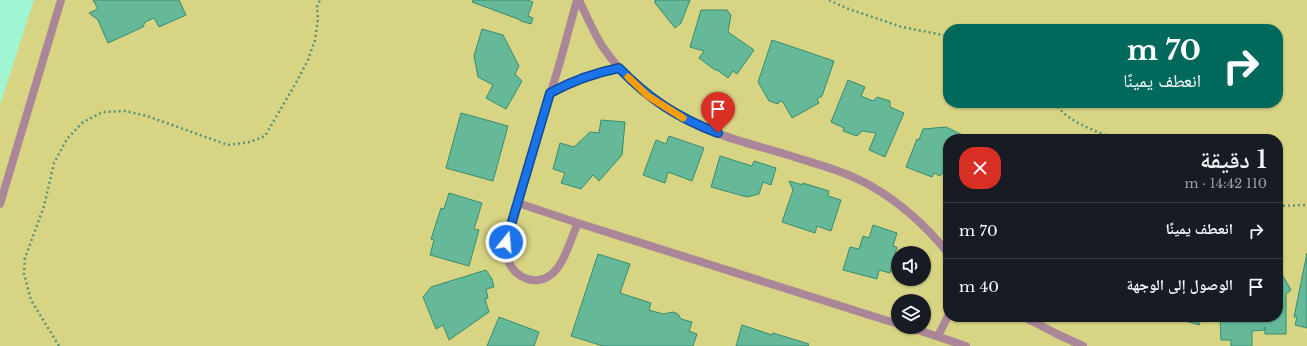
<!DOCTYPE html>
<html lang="ar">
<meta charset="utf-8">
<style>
body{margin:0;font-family:"Libre Baskerville","Noto Naskh Arabic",serif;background:#242831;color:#f1f3f6;direction:rtl;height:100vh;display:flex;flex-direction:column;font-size:15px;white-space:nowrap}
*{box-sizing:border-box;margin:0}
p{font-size:13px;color:#9ea1a6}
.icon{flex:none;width:22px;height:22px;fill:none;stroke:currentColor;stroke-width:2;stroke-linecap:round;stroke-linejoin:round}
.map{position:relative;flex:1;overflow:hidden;direction:ltr}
.sheet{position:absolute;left:943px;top:134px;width:340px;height:188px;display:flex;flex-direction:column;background:#171b24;border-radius:16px;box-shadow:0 1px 3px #0004;direction:rtl}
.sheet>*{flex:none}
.banner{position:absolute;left:943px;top:24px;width:340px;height:84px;border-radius:16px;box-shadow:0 1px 3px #0004;direction:rtl;background:#00695c;color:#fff;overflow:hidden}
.fabs{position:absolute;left:891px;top:246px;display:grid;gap:8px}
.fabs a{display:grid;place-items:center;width:40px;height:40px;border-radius:50%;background:#171b24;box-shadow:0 1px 3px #0004;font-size:20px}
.pin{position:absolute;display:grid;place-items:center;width:34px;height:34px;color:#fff;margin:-41px -17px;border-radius:50% 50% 50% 0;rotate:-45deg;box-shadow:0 0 4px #0007}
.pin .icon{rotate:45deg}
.me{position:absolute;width:44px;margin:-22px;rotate:17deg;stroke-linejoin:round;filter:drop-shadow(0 0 3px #0008)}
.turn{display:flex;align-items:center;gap:14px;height:84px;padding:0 16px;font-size:18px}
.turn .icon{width:52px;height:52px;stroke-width:2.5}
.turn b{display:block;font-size:28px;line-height:34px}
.round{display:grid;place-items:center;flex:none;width:42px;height:42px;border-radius:16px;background:#242831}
.headline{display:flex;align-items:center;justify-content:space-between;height:68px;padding:0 16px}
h1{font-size:24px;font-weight:600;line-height:30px}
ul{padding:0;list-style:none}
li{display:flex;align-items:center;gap:12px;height:56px;padding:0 16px;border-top:1px solid #363941}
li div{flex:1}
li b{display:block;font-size:15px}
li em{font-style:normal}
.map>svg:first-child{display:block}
</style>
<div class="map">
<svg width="1307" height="346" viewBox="0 0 1307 346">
<rect width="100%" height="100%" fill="#a0f5d2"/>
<!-- green -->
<path fill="#d7d484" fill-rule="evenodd" d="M34,0H1307V346H0V105ZM948,29H1278V103H948ZM948,139H1278V317H948ZM898,253H924V279H898ZM898,301H924V327H898Z"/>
<!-- building -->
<path fill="#65b999" stroke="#378d6f" d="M93,0H179L186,15L159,27L154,18L145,22L143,27L108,43L98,20L89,13L98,9Z
M473,0H527L533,2L528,16L533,18L531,24L521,21L518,19L472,2Z
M655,0H690L681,23L675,28L655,3Z
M701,10H727L731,15L728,32L754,50L737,74L733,71L728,78L717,70H715L699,58L704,51L690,47Z
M482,29L503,35L519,66L515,74L522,81L506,109L486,98L493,85L478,77L474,56Z
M772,40L834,61L822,96L817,99L819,103L792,118L783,102L779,101L778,104L769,101L758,82Z
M848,80L865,87L861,96L873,101L877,97L890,101V107L904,113L885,157L869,150L876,133L862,131L857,136L843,131L844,128L831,122Z
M461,113L508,126L493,181L446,168Z
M601,120L625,122L622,155L599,181L593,175L581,189L561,183L565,173L553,169L560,143L574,147L590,132L599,133Z
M946,127L971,139H948V173L944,171L940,176L934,173L932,177L906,167L917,139L919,140L923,129Z
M669,136L704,148L692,181L668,172L665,183L643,175L656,140L666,144Z
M720,156L752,166L754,161L776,168L771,185L763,182L759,194L747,197L711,187Z
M789,181L803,185V183L829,191L828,196L841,200L831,231L817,226L815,233L782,222L793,190Z
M449,193L482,203L474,229L479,230L469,266L430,255L434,240L431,239L441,208L444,209Z
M873,225L897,233L893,246L897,247L890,273L879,270L877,279L843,270L850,247L859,249L863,236L869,238Z
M1307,253V328L1295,325L1297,317H1294Z
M598,254L630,264L620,293L651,303L649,310L663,314L673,312L678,314L681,319L692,322L689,331L697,334L693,346H603L571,336Z
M486,270L492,279L494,287L486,289L488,298L485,299L489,312L449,340L443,325L436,329L423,297L431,287Z
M1283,276L1291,290L1286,294V334H1265V327V330L1252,331V346H1231V340H1221L1220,317H1278V279Z
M499,317L539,332L534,346H487Z
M1173,317H1202L1199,325Z
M742,325L772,335L773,333L809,344L808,346H736Z"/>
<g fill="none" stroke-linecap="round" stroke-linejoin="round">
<!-- path -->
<path stroke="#58947c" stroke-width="2.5" stroke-dasharray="2 3" stroke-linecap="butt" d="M829,0L846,8L902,27L948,36
M1054,103C1070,123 1093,130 1116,139
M1278,206L1307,205
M59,346L31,300L24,274L25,258L44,206L54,163L67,139L83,122L103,112L125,111L147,116L228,145L250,142L265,136L297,81L308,60L315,40L318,19L317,7L320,0"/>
<!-- minor -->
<path stroke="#ab8598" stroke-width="8" d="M577,0L560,62L506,242C506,248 505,254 508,260C515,279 537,287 553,273C565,262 571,238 578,223
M579,0C586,15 593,31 602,46C626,81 660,109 699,126C727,139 759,146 788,155C816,164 845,171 871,186C901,203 926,226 948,253
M550,93L583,77L619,68
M518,203L578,223L898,324
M0,204L61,0
M1024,317L1059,335L1083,346
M909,327L966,346
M938,336L948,316"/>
</g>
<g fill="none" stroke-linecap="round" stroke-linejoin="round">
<defs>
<path id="route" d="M506,242L550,93C572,81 594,73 619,68C649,99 678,118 718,133"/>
</defs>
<!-- route casing -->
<use href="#route" stroke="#114b97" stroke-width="10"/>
<!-- route -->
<use href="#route" stroke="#1a73e8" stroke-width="7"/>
<!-- slow -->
<path stroke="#f59e0b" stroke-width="7" d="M628,77L648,96L683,118"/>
</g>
</svg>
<div class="fabs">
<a><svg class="icon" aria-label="sound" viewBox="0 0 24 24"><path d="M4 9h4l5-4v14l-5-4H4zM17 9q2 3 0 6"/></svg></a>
<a><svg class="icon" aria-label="layers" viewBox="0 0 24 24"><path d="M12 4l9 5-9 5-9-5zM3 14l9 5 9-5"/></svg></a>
</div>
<div class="pin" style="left:718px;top:133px;background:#d93025"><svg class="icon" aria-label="arrive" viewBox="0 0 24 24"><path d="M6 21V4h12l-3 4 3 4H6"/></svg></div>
<svg class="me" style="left:506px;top:242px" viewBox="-20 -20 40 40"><circle r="17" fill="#1a73e8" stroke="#fff" stroke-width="3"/><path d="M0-11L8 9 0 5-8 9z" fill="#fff"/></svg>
<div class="banner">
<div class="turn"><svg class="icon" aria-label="right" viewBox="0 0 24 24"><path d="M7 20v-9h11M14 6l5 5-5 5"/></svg><div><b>70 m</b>انعطف يمينًا</div></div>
</div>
<section class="sheet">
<div class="headline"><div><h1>1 دقيقة</h1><p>110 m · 14:42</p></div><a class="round" style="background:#d93025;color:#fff"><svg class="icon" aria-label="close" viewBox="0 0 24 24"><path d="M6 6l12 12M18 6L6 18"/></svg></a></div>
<ul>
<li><svg class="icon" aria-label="right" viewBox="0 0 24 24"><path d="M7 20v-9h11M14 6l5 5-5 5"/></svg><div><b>انعطف يمينًا</b></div><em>70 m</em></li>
<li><svg class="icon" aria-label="arrive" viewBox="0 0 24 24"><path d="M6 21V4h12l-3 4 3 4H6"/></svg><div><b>الوصول إلى الوجهة</b></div><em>40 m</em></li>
</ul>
</section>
</div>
